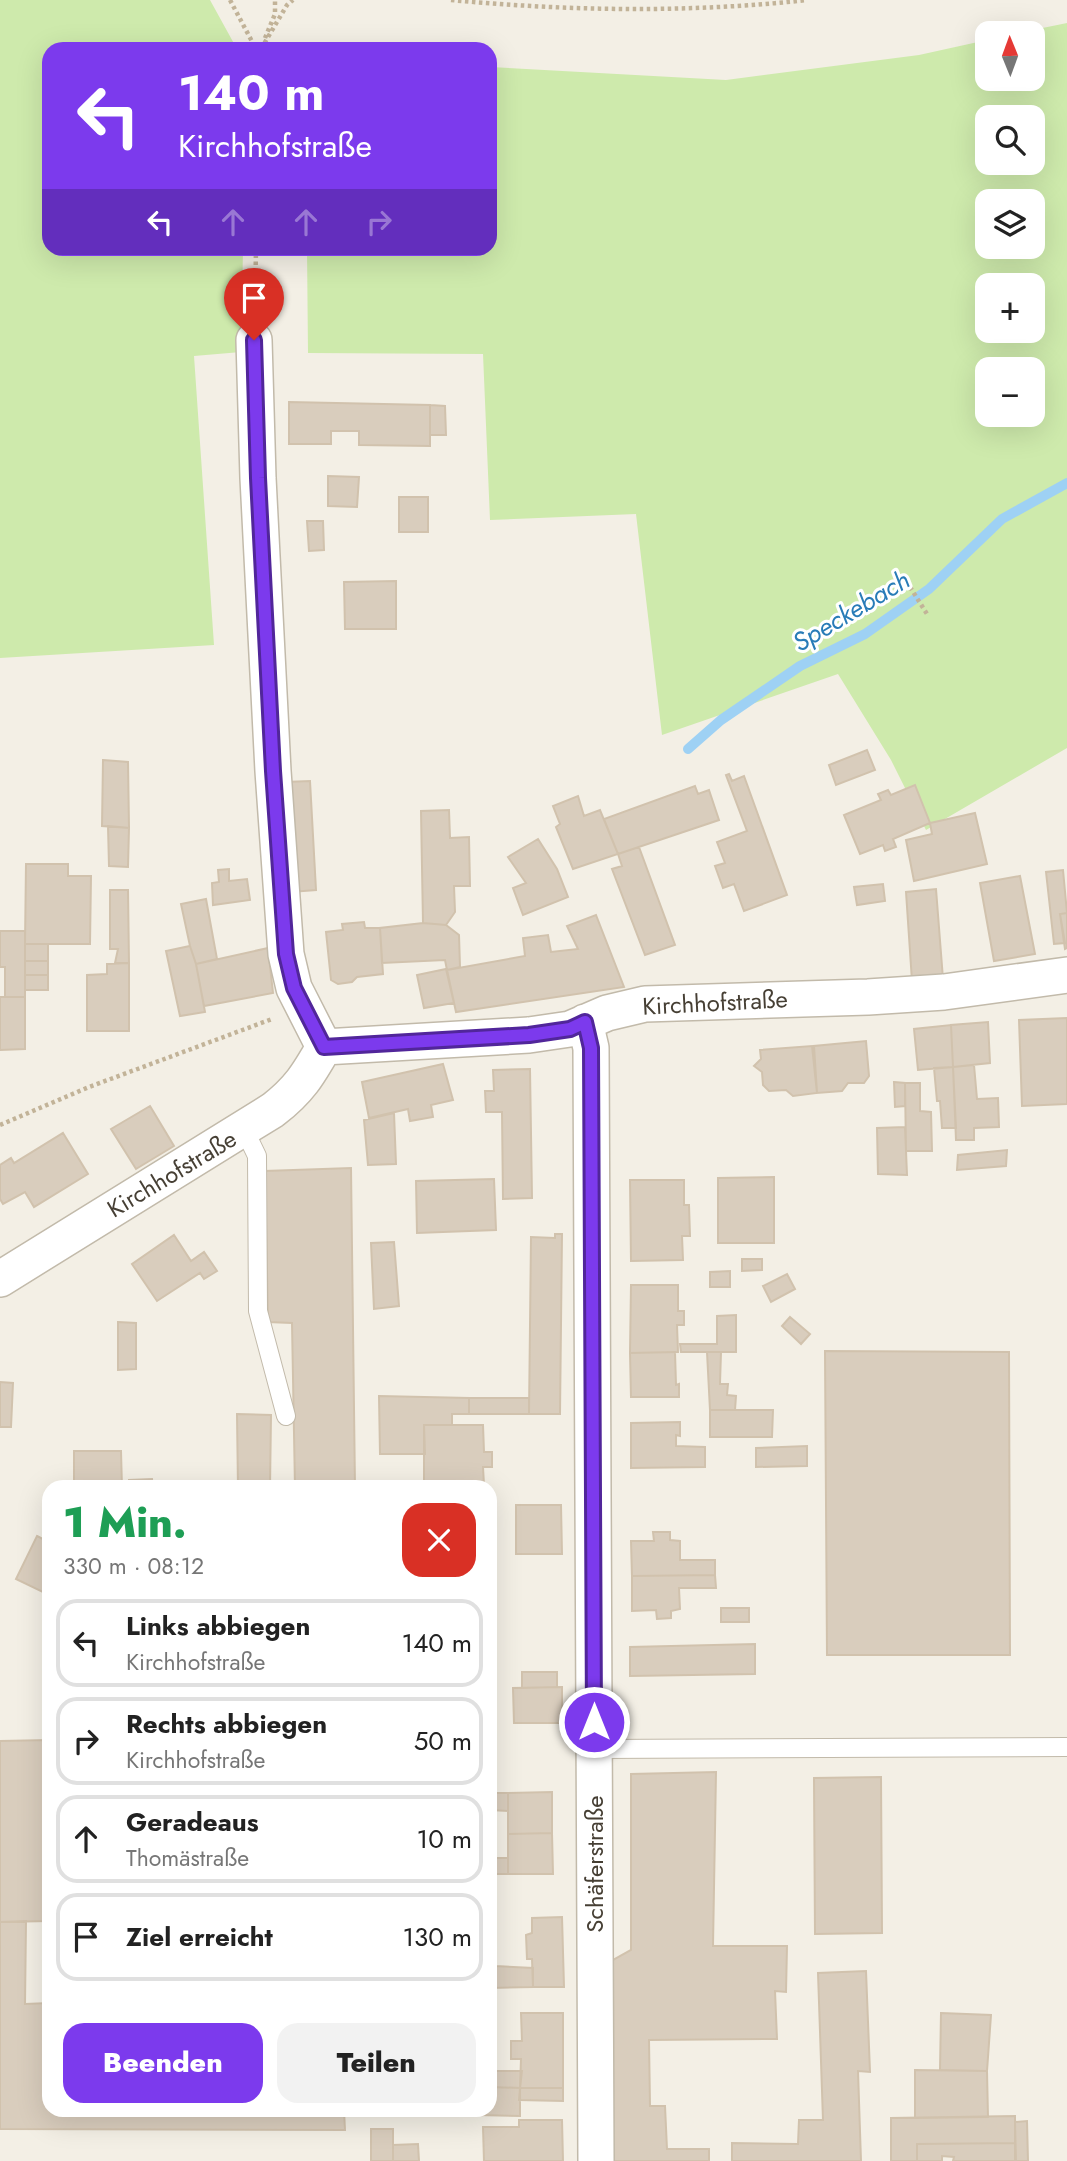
<!DOCTYPE html>
<html lang="de">
<meta charset="utf-8">
<style>
body{margin:0;font-family:Jost,sans-serif;background:#f2f2f2;color:#222;height:100vh;display:flex;flex-direction:column;font-size:26px;white-space:nowrap}
*{box-sizing:border-box;margin:0}
p{font-size:23px;color:#767676}
.icon{flex:none;width:38px;height:38px;fill:none;stroke:currentColor;stroke-width:2;stroke-linecap:round;stroke-linejoin:round}
.map{position:relative;flex:1;overflow:hidden}
.side{position:absolute;left:42px;top:1480px;width:455px;height:637px;display:flex;flex-direction:column;background:#fff;border-radius:21px;box-shadow:0 7px 28px #0002}
.side>*{flex:none}
.top-card{position:absolute;left:42px;top:42px;width:455px;height:214px;border-radius:21px;box-shadow:0 7px 28px #0002;background:#7c3aed;color:#fff;overflow:hidden}
.needle{width:46px;rotate:359deg}
.controls{position:absolute;left:975px;top:21px;display:grid;gap:14px}
.controls a{display:grid;place-items:center;width:70px;height:70px;border-radius:14px;background:#fff;box-shadow:0 7px 28px #0002;font-size:35px}
.pin{position:absolute;display:grid;place-items:center;width:60px;height:60px;color:#fff;margin:-72px -30px;border-radius:50% 50% 50% 0;rotate:-45deg;box-shadow:0 0 7px #0007}
.pin .icon{rotate:45deg}
.me{position:absolute;width:77px;margin:-38px;rotate:0deg;stroke-linejoin:round;filter:drop-shadow(0 0 5px #0008)}
.turn{display:flex;align-items:center;gap:24px;height:147px;padding:0 21px;font-size:32px}
.turn .icon{width:91px;height:91px;stroke-width:2.5}
.turn b{display:block;font-size:49px;line-height:60px}
.lanes{display:flex;align-items:center;height:66px;padding:0 21px;background:#0003;justify-content:center;gap:35px;direction:ltr}
.lanes .off{opacity:.35}
.round{display:grid;place-items:center;flex:none;width:74px;height:74px;border-radius:21px;background:#f2f2f2}
.head{display:flex;align-items:center;justify-content:space-between;height:119px;padding:0 21px}
h1{font-size:42px;font-weight:800;line-height:52px;color:#1e9e55}
.action{display:flex;gap:14px;margin-top:auto;padding:14px 21px}
.action a{flex:1;height:80px;border-radius:21px;background:#7c3aed;color:#fff;font-size:28px;font-weight:800;line-height:80px;text-align:center}
.action a+a{background:#f2f2f2;color:#222}
ul{padding:0;list-style:none}
li{display:flex;align-items:center;gap:21px;height:88px;margin:0 14px 10px;padding:0 7px;border:4px solid #e0e0e0;border-radius:21px}
li div{flex:1}
li b{display:block;font-size:26px}
li em{font-style:normal}
.map>svg:first-child{display:block}
</style>
<div class="map">
<svg width="1067" height="2161" viewBox="0 0 1067 2161">
<rect width="100%" height="100%" fill="#f3efe5"/>
<!-- green -->
<path fill="#ceeaac" fill-rule="evenodd" d="M0,0H210L237,49H49V248L243,249L241,352L194,356L214,645L0,658Z
M1067,23V748L926,830L891,760L838,674L662,735L636,514L490,520L483,354L308,353L307,249L490,248V67L726,80L919,55L987,40V79H1032V33H1018ZM987,117H1032V163H987ZM987,201H1032V247H987ZM987,285H1032V331H987ZM987,369H1032V415H987Z"/>
<g fill="none" stroke-linecap="round" stroke-linejoin="round">
<!-- stream -->
<path stroke="#9ed1f4" stroke-width="10" d="M688,749L721,720L800,666L865,634L929,589L1002,519L1067,483"/>
</g>
<!-- building -->
<path fill="#d9cdbd" stroke="#d1c2ad" stroke-width="2" d="M289,402L430,405V446L359,445V431H331V444H289Z
M430,405L445,406L446,435H430Z
M328,476L359,477L357,507L328,506Z
M399,497H428V532H399Z
M307,521H323L324,550L309,551Z
M396,581V629H345L344,582Z
M867,750L875,770L836,785L829,765Z
M103,760L128,762L129,828L102,826Z
M729,774L732,781L744,776L787,895L744,911L734,884L723,888L715,866L725,863L717,842L747,831L726,775Z
M310,781L316,890L291,892L285,782Z
M915,785L930,823L893,839L896,847L885,851L883,845L860,854L844,815L881,800L878,794L888,790L891,795Z
M695,786L698,794L709,790L719,820L618,854L604,819Z
M578,796L584,816L600,810L618,854L573,869L556,827L560,824L553,806Z
M449,810L450,838L469,837L470,886H454L455,912L446,925L423,923L421,811Z
M975,813L987,864L914,881L906,840L932,834L930,823Z
M108,826L129,828L128,867L109,866Z
M538,839L557,869L568,897L523,915L513,888L526,883L508,857Z
M639,847L675,945L645,955L612,869L622,866L618,854Z
M26,864H68V876H91L90,944H25Z
M229,869V881L247,879L250,900L213,905L212,883L219,882L218,870Z
M1063,870L1067,913L1060,914L1065,943L1054,944L1046,872Z
M1020,876L1035,954L994,961L980,883Z
M883,884L885,901L857,905L854,887Z
M936,889L943,979L912,981L906,892Z
M110,890H128L129,963H115L118,949H110Z
M206,899L217,959L196,964L190,946L181,904Z
M1067,913V948L1065,949L1060,914Z
M596,915L624,987L456,1012L447,970L525,956L523,938L548,935L551,952L578,949L567,926Z
M364,922L365,928H380L383,974L357,977L352,982L338,984L331,980L326,932L343,930L342,924Z
M423,923L446,925L459,935L460,967L447,970L445,960L382,963L380,928Z
M0,931H25V997H5V967H0Z
M25,944H48V961H25Z
M190,946L196,964L205,1012L180,1016L166,951Z
M268,948L273,993L204,1006L196,964Z
M25,961H48V975H25Z
M129,963V1031H87V975L107,974V964Z
M446,969L454,1003L424,1008L417,975Z
M25,975H48V990H25Z
M0,997H25V1049L0,1050Z
M1067,1018V1104L1022,1106L1019,1020Z
M988,1022L990,1063L953,1067L951,1025Z
M951,1025L953,1067L918,1070L914,1029Z
M866,1041L869,1076L864,1083H848L842,1091L817,1093L814,1046Z
M812,1046L817,1093L793,1096L786,1090L769,1091L763,1085L762,1072L754,1066L761,1059L760,1050Z
M443,1064L453,1100L431,1105L433,1117L410,1121L408,1109L369,1118L362,1082Z
M974,1065L977,1099L998,1098L999,1127L974,1128V1140H956L953,1067Z
M953,1067L956,1128H942L940,1101H937L934,1068Z
M530,1069L532,1198L503,1199L502,1112H486L485,1091H494L493,1070Z
M894,1082L905,1083V1106L895,1107Z
M905,1083H920V1111L931,1112L932,1151H906Z
M150,1106L174,1146L136,1169L111,1129Z
M394,1113L396,1164L368,1165L364,1120Z
M905,1127L907,1175L878,1174L877,1128Z
M63,1133L88,1174L34,1207L25,1192L3,1204L0,1199V1165L11,1158L14,1163Z
M1007,1150L1006,1166L957,1170L958,1155Z
M351,1168L355,1488H295L292,1323L268,1322L265,1171Z
M774,1177V1243H718V1178Z
M494,1179L496,1230L417,1233L416,1181Z
M630,1180H684V1205H689L690,1236H682L683,1260L631,1261Z
M555,1234H562L560,1414H529L531,1237L555,1238Z
M174,1235L191,1261L204,1252L217,1271L204,1279L200,1273L157,1301L132,1264Z
M394,1242L399,1306L374,1309L371,1243Z
M742,1259H762V1270L742,1271Z
M730,1271V1287H710V1272Z
M787,1274L795,1289L771,1302L763,1286Z
M631,1285H678V1311H684V1325H677L678,1352L630,1353Z
M736,1315V1352H681L680,1344H717V1316Z
M790,1317L810,1334L801,1344L782,1326Z
M118,1322L136,1323V1369L118,1370Z
M825,1351L1009,1352L1010,1655H827Z
M675,1352L676,1385L679,1384V1397H631L630,1353Z
M707,1352H721L720,1384H728L727,1395L736,1396L735,1410H710Z
M0,1382L13,1383L11,1427H0Z
M379,1396L469,1398V1414H452V1425H424L425,1454H380Z
M469,1398H529V1414H469Z
M710,1410H773L772,1437H710Z
M237,1414L271,1415L270,1488H238Z
M680,1422V1436L676,1435V1446L705,1447V1467L631,1468V1423Z
M424,1425H483L484,1452H492V1467H483L484,1485L424,1484Z
M807,1446V1466L756,1467V1448Z
M74,1451H121L122,1488H74Z
M152,1479L153,1488H129V1480Z
M439,1485H484V1488H439Z
M516,1505H561L562,1554H516Z
M653,1532H670V1540L680,1541V1560H715V1575L632,1576L631,1541H654Z
M37,1536L49,1542V1595L16,1579Z
M715,1575L716,1588H679L680,1609L671,1611V1618L657,1619L656,1610L632,1611V1576Z
M721,1608H749V1622H721Z
M755,1644V1674L630,1676V1647Z
M522,1672H557V1687L522,1688Z
M562,1687V1723H514L513,1688Z
M49,1740V1921L0,1922V1741Z
M716,1772L713,1946H787L786,1992L775,1991L777,2039L649,2040L650,2106H665L667,2149H709V2161H612L611,1961L631,1950V1774Z
M881,1777L882,1933L815,1934L814,1778Z
M552,1792V1833L508,1834V1793Z
M490,1793H508V1811L490,1810Z
M552,1833L553,1874H508V1834Z
M490,1858H508V1874H490Z
M562,1917L564,1987H533L532,1959H527L526,1935L532,1933V1918Z
M26,1921L25,2004L49,2003V2110H344L345,2130L0,2129V1922Z
M490,1948H495V1966L533,1968V1987L490,1988Z
M866,1971L870,2072L858,2071L861,2161H732V2143L798,2144L799,2120H823L818,1973Z
M521,2013H563V2088H520L521,2059H511V2041H522Z
M941,2013L991,2015L987,2071L940,2070Z
M915,2070L987,2071L988,2117L915,2118Z
M490,2071H522L520,2088L490,2087Z
M490,2087L520,2088V2116L432,2114V2110H490Z
M520,2088H563V2101L519,2100Z
M1015,2116V2143L917,2144V2161H891V2118Z
M519,2120H562L563,2161H484L483,2127H519Z
M1027,2121L1028,2161H1016L1015,2122Z
M371,2129H393V2161H371Z
M1015,2143V2161H953L954,2157L942,2156V2161H917V2144Z
M418,2144L419,2161H393V2145Z"/>
<g fill="none" stroke-linecap="round" stroke-linejoin="round">
<defs>
<path id="service" d="M244,1129L257,1156L258,1311L286,1416
M595,1749L1067,1747"/>
<path id="minor" d="M254,340L258,478L273,771L286,954L294,988L324,1047
M585,1022L591,1048L596,2161
M324,1047L529,1035L570,1029L607,1013L645,1004L868,997L944,992L1067,975
M0,1279L273,1110C299,1090 308,1075 324,1047"/>
</defs>
<!-- service casing -->
<use href="#service" stroke="#c2baaa" stroke-width="20"/>
<!-- minor casing -->
<use href="#minor" stroke="#c2baaa" stroke-width="38"/>
<!-- path -->
<path stroke="#c2b398" stroke-width="4.5" stroke-dasharray="3.5 3.5" stroke-linecap="butt" d="M230,0L256,49
M451,0C569,11 689,13 807,0
M265,38L275,14V0
M261,49L287,5L293,0
M255,307L256,248
M910,587L927,614
M0,1125L89,1087L272,1019"/>
<!-- service -->
<use href="#service" stroke="#fff" stroke-width="18"/>
<!-- minor -->
<use href="#minor" stroke="#fff" stroke-width="35"/>
</g>
<g fill="none" stroke-linecap="round" stroke-linejoin="round">
<defs>
<path id="route" d="M254,340L258,478L273,771L286,954L294,988L324,1047L529,1035L570,1029L585,1022L591,1048L594,1722"/>
</defs>
<!-- route casing -->
<use href="#route" stroke="#51269a" stroke-width="18"/>
<!-- route -->
<use href="#route" stroke="#7c3aed" stroke-width="12"/>
</g>
<g text-anchor="middle" stroke-width="6" stroke-linejoin="round" paint-order="stroke">
<!-- street labels -->
<g font-size="24" fill="#463f34" stroke="#fff">
<text transform="translate(715 1003) rotate(-3)" y="8">Kirchhofstraße</text>
<text transform="translate(172 1174) rotate(-31)" y="8">Kirchhofstraße</text>
<text transform="translate(595 1864) rotate(-90)" y="8">Schäferstraße</text>
</g>
<!-- water labels -->
<g font-size="26" font-style="italic" fill="#287cb7" stroke="#fff">
<text transform="translate(851 611) rotate(-31)" y="9">Speckebach</text>
</g>
</g>
</svg>
<div class="controls">
<a><svg class="needle" viewBox="-14 -14 28 28"><path d="M0-13l5 13h-10z" fill="#e53935"/><path d="M0 13l5-13h-10z" fill="#767676"/></svg></a>
<a><svg class="icon" aria-label="search" viewBox="0 0 24 24"><circle cx="10" cy="10" r="6"/><path d="M15 15l6 6"/></svg></a>
<a><svg class="icon" aria-label="layers" viewBox="0 0 24 24"><path d="M12 4l9 5-9 5-9-5zM3 14l9 5 9-5"/></svg></a>
<a>+</a>
<a>−</a>
</div>
<div class="pin" style="left:254px;top:340px;background:#d93025"><svg class="icon" aria-label="arrive" viewBox="0 0 24 24"><path d="M6 21V4h12l-3 4 3 4H6"/></svg></div>
<svg class="me" style="left:594px;top:1722px" viewBox="-20 -20 40 40"><circle r="17" fill="#7c3aed" stroke="#fff" stroke-width="3"/><path d="M0-11L8 9 0 5-8 9z" fill="#fff"/></svg>
<div class="top-card">
<div class="turn"><svg class="icon" aria-label="left" viewBox="0 0 24 24"><path d="M17 20v-9H6M10 6l-5 5 5 5"/></svg><div><b>140 m</b>Kirchhofstraße</div></div>
<div class="lanes"><svg class="icon" aria-label="left" viewBox="0 0 24 24"><path d="M17 20v-9H6M10 6l-5 5 5 5"/></svg><svg class="icon off" aria-label="ahead" viewBox="0 0 24 24"><path d="M12 20V5M6 11l6-6 6 6"/></svg><svg class="icon off" aria-label="ahead" viewBox="0 0 24 24"><path d="M12 20V5M6 11l6-6 6 6"/></svg><svg class="icon off" aria-label="right" viewBox="0 0 24 24"><path d="M7 20v-9h11M14 6l5 5-5 5"/></svg></div>
</div>
<section class="side">
<div class="head"><div><h1>1 Min.</h1><p>330 m · 08:12</p></div><a class="round" style="background:#d93025;color:#fff"><svg class="icon" aria-label="close" viewBox="0 0 24 24"><path d="M6 6l12 12M18 6L6 18"/></svg></a></div>
<ul>
<li><svg class="icon" aria-label="left" viewBox="0 0 24 24"><path d="M17 20v-9H6M10 6l-5 5 5 5"/></svg><div><b>Links abbiegen</b><p>Kirchhofstraße</p></div><em>140 m</em></li>
<li><svg class="icon" aria-label="right" viewBox="0 0 24 24"><path d="M7 20v-9h11M14 6l5 5-5 5"/></svg><div><b>Rechts abbiegen</b><p>Kirchhofstraße</p></div><em>50 m</em></li>
<li><svg class="icon" aria-label="ahead" viewBox="0 0 24 24"><path d="M12 20V5M6 11l6-6 6 6"/></svg><div><b>Geradeaus</b><p>Thomästraße</p></div><em>10 m</em></li>
<li><svg class="icon" aria-label="arrive" viewBox="0 0 24 24"><path d="M6 21V4h12l-3 4 3 4H6"/></svg><div><b>Ziel erreicht</b></div><em>130 m</em></li>
</ul>
<div class="action"><a>Beenden</a><a>Teilen</a></div>
</section>
</div>
